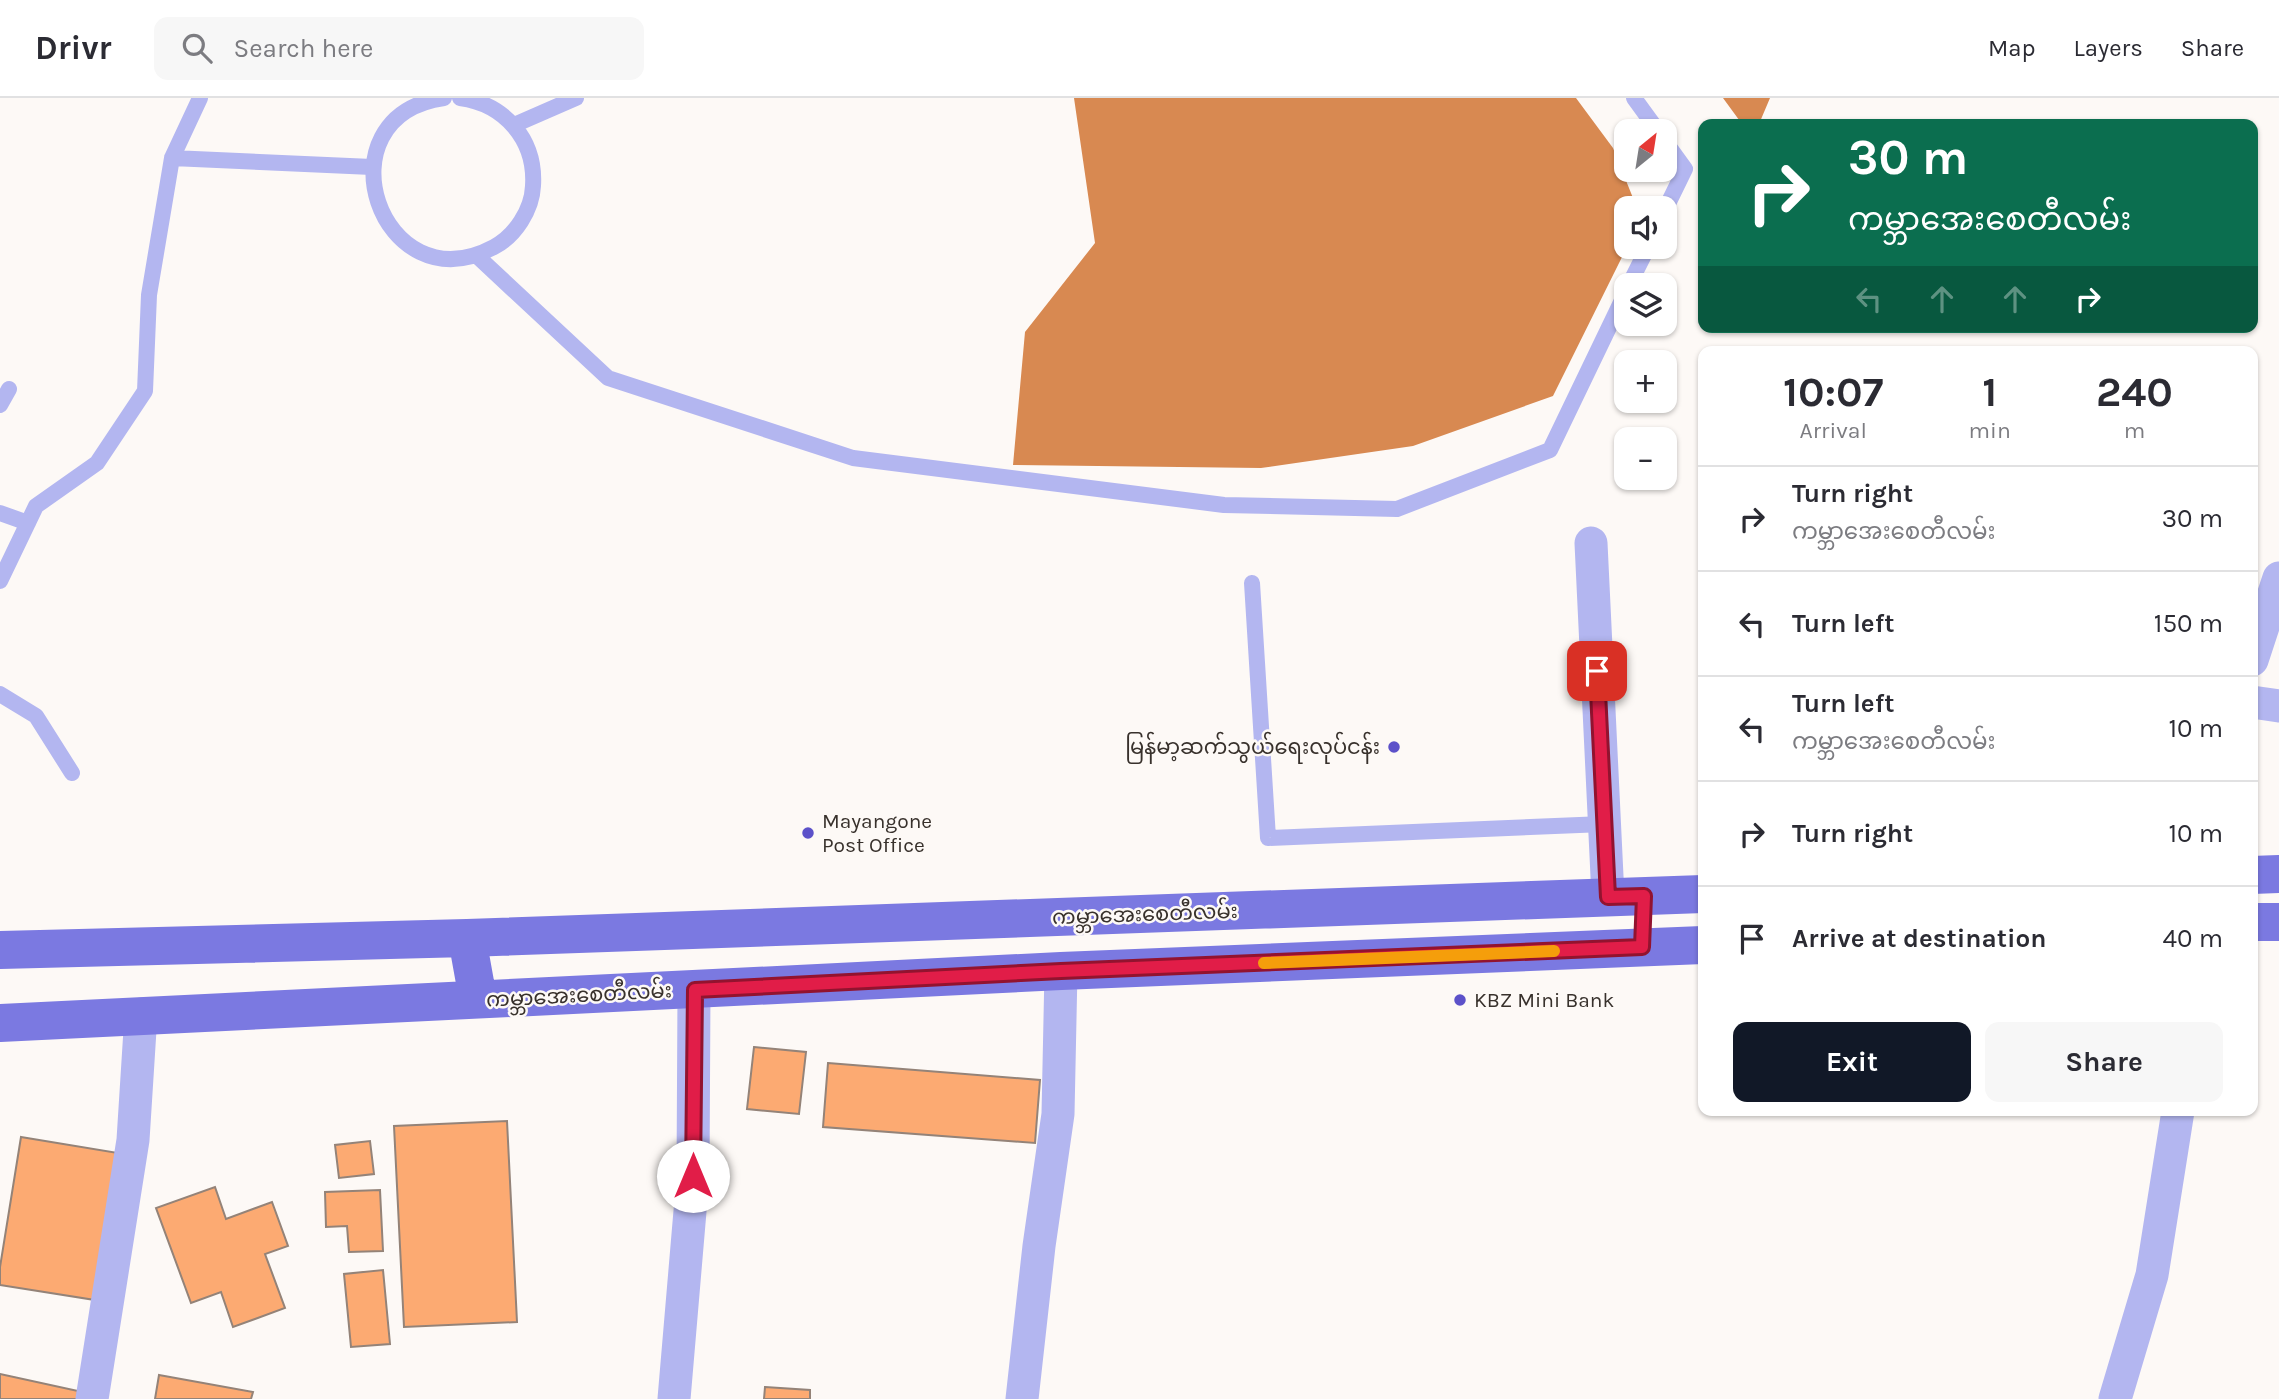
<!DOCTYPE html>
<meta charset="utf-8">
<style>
body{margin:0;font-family:Karla,"Noto Sans Myanmar",sans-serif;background:#f7f7f7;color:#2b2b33;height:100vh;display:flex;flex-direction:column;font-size:26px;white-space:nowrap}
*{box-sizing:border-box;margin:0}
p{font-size:23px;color:#7c7c81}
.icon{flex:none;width:38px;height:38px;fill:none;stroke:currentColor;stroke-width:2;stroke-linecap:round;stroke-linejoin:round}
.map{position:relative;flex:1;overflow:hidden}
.drawer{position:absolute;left:1698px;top:248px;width:560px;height:770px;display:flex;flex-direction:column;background:#fff;border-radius:14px;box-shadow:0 2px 5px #0004}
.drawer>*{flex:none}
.banner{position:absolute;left:1698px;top:21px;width:560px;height:214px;border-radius:14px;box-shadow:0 2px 5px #0004;background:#0b6e4f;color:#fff;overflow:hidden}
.needle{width:46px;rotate:30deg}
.buttons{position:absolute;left:1614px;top:21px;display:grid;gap:14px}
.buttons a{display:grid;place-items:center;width:63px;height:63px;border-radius:14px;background:#fff;box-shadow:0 2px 5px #0004;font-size:35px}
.pin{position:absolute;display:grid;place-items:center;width:60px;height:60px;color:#fff;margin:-30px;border-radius:14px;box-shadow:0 4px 10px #0006}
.me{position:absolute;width:77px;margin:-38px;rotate:0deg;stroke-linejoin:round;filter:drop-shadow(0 0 5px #0008)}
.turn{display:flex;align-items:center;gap:24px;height:147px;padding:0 35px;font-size:32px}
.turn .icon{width:91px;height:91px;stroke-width:2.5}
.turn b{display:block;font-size:49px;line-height:60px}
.lanes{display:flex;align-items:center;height:66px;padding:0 35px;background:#0003;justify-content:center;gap:35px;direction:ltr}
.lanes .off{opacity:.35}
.eta{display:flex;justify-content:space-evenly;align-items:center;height:119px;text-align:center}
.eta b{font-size:42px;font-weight:700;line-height:49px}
.button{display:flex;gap:14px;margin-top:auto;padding:14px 35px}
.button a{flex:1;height:80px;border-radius:14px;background:#111827;color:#fff;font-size:28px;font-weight:700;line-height:80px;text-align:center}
.button a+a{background:#f7f7f7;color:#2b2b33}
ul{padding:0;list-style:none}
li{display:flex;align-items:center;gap:21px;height:105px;padding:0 35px;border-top:2px solid #e1e1e2}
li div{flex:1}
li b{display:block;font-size:26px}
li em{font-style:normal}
header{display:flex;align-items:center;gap:42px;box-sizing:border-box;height:98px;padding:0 35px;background:#fff;border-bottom:2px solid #e1e1e2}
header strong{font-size:33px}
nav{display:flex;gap:38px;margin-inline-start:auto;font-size:24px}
.search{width:490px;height:63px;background:#f7f7f7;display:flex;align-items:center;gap:18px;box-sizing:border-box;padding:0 24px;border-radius:14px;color:#7c7c81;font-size:26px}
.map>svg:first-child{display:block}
</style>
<header>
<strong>Drivr</strong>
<div class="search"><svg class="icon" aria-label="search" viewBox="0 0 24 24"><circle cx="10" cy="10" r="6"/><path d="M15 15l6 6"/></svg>Search here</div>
<nav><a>Map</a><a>Layers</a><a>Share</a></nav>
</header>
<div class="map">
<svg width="2279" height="1301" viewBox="0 0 2279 1301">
<rect width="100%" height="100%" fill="#fdf9f6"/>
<!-- water -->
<path fill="#d88951" d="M1074,0H1576L1613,50L1637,110H1626L1627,149L1553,298L1413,348L1261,370L1013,367L1025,234L1095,145Z
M1723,0H1770L1759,26H1742Z"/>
<!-- building -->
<path fill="#fcaa72" stroke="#948378" stroke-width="2" d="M754,949L806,954L799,1016L747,1011Z
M828,965L1040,982L1035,1045L823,1029Z
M507,1023L517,1224L404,1229L394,1028Z
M21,1039L118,1055L95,1202L0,1187V1169Z
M370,1043L374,1076L339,1080L335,1047Z
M215,1089L226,1121L272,1104L288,1148L265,1156L285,1210L233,1229L221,1194L191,1205L156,1110Z
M380,1092L383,1153L349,1154L347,1128L326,1129L325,1094Z
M383,1172L390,1246L351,1249L344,1176Z
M0,1276L78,1293L77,1301H0Z
M159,1277L253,1294L251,1301H155Z
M765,1289L810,1292V1301H764Z"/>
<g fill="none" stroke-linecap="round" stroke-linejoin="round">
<!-- lane -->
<path stroke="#b3b6f0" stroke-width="16" d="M444,0C316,18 380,210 494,149C515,138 532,112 533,88C536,42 505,6 460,0
M1634,0L1658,33
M514,27L576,0
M1664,42L1685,71L1664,114
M172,60L372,69
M477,158L608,280L853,360L1224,407L1397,411L1550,352L1626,194
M1629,187L1648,149
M0,307L9,291
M0,415L28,425
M0,483L36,408L97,365L145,293L149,197L172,60L200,0
M1252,485L1268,740L1604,726
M0,596L36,618L72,675"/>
<!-- street -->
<path stroke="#b3b6f0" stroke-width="33" d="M1591,445L1608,799
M2252,562L2279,480
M2252,604L2279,608
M92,1301L133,1042L141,916
M674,1301L693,1078L694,892
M1022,1301L1039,1148L1058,1016L1061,873
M2115,1301L2152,1177L2178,1013"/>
<!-- primary -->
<path stroke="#7b79e1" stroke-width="38" d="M2252,777L2279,776
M2252,824H2279
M467,840L478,901
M0,852L467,840L1703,796
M0,925L1061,873L1703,847"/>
</g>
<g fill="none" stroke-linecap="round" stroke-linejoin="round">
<defs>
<path id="route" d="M693,1078L695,892L1061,873L1642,849L1644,798L1608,799L1597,573"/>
</defs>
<!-- route casing -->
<use href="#route" stroke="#92132f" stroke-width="18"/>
<!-- route -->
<use href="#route" stroke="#e11d48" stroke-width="12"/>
<!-- slow -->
<path stroke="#f59e0b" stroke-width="12" d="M1264,865L1554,853"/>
</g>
<!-- markers -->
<g fill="#5c51c9" stroke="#fdf9f6" stroke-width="2.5">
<circle cx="1394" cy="649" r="7"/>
<circle cx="808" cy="735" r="7"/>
<circle cx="1460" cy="902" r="7"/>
</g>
<g text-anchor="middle" stroke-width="5" stroke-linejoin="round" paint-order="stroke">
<!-- poi labels -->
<g font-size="21" fill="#38312c" stroke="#fdf9f6" text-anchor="start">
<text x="1380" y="656" text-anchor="end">မြန်မာ့ဆက်သွယ်ရေးလုပ်ငန်း</text>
<text x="822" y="730">Mayangone<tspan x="822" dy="24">Post Office</tspan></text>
<text x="1474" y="909">KBZ Mini Bank</text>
</g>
<!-- street labels -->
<g font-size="21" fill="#38312c" stroke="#fdf9f6">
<text transform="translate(1145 816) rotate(-2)" y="7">ကမ္ဘာအေးစေတီလမ်း</text>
<text transform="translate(579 897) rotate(-3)" y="7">ကမ္ဘာအေးစေတီလမ်း</text>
</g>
</g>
</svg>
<div class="buttons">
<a><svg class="needle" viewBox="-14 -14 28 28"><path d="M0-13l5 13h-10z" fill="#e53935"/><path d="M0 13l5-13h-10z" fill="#7c7c81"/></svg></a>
<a><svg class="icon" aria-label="sound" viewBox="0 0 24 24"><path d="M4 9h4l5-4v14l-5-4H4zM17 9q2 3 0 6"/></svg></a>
<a><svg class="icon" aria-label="layers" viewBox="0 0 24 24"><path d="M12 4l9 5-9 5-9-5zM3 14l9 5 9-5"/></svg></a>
<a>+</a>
<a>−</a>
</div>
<div class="pin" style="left:1597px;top:573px;background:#d93025"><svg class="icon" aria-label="arrive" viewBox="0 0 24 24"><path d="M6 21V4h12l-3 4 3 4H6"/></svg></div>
<svg class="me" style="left:693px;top:1078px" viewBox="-20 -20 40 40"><circle r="19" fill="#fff"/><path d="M0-13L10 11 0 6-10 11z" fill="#e11d48"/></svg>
<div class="banner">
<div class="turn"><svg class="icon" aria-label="right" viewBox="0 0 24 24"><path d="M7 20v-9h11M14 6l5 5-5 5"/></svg><div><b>30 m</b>ကမ္ဘာအေးစေတီလမ်း</div></div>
<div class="lanes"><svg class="icon off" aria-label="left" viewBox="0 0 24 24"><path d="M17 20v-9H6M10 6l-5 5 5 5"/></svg><svg class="icon off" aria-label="ahead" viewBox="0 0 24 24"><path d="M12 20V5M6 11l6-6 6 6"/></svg><svg class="icon off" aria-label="ahead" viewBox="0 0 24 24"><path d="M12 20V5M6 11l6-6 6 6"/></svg><svg class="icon" aria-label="right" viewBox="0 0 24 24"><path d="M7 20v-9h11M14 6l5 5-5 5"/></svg></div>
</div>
<section class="drawer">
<div class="eta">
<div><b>10:07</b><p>Arrival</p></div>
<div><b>1</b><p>min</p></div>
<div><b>240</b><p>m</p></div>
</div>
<ul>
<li><svg class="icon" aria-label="right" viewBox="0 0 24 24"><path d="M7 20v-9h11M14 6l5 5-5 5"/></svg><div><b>Turn right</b><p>ကမ္ဘာအေးစေတီလမ်း</p></div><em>30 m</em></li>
<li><svg class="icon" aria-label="left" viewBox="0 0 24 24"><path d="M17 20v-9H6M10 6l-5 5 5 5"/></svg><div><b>Turn left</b></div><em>150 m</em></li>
<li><svg class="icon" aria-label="left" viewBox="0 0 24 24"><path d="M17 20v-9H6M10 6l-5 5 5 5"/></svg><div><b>Turn left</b><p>ကမ္ဘာအေးစေတီလမ်း</p></div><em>10 m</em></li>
<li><svg class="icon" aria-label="right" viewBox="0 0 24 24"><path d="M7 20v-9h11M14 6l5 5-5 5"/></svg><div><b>Turn right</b></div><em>10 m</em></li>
<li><svg class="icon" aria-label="arrive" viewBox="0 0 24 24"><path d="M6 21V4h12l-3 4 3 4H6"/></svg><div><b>Arrive at destination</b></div><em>40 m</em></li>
</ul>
<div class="button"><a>Exit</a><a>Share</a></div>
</section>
</div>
